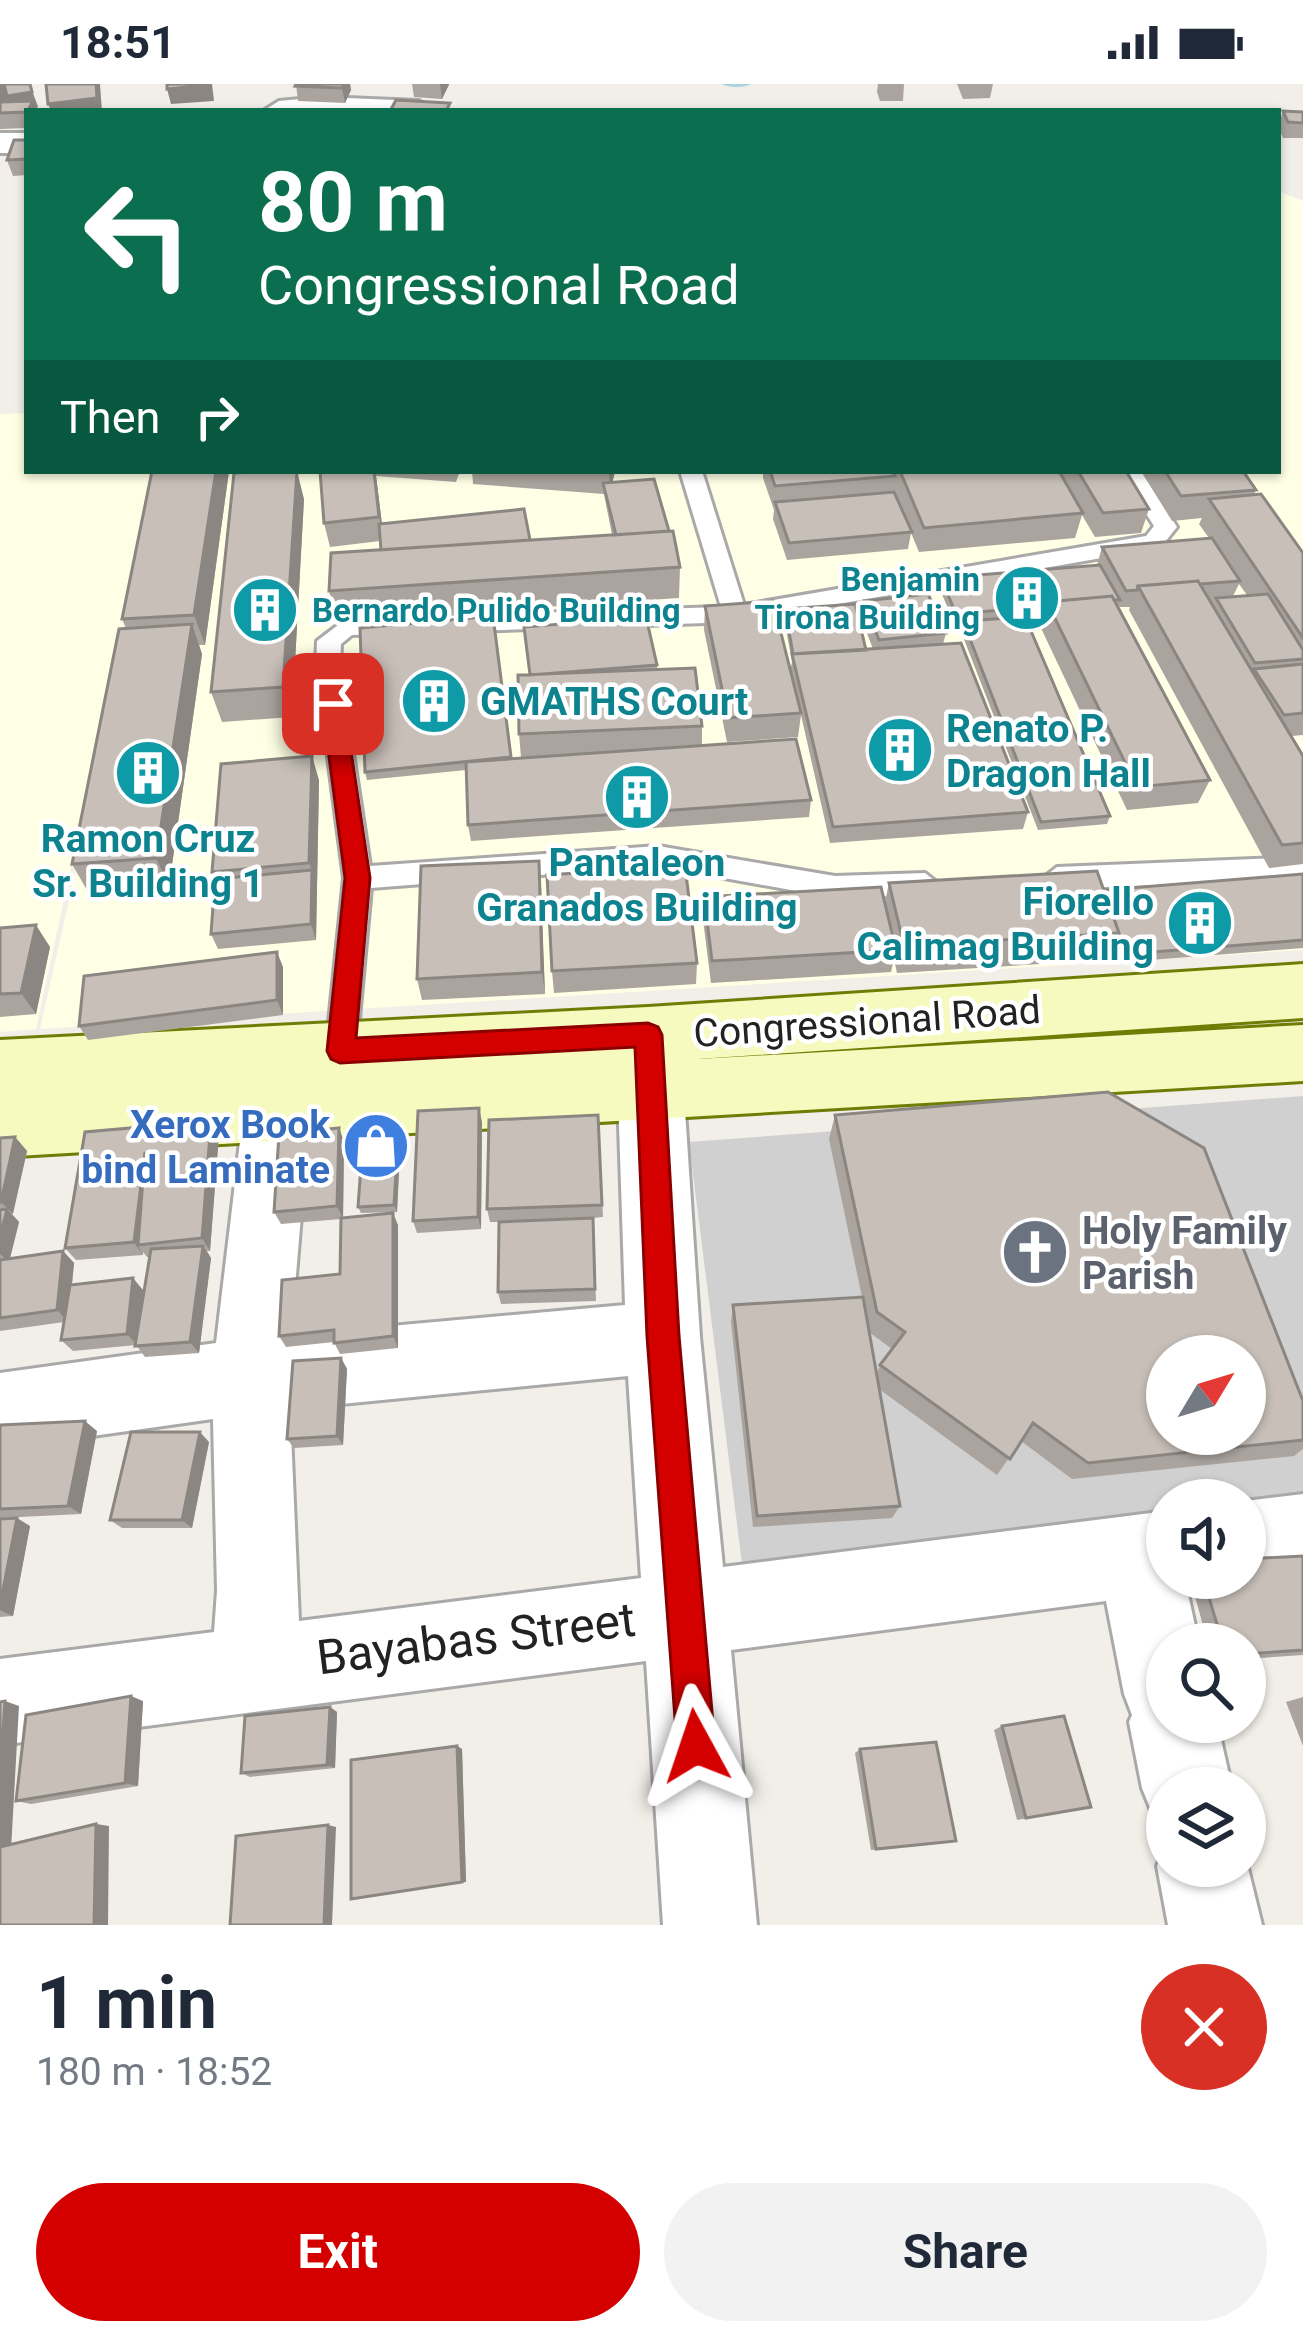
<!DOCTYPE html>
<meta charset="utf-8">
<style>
body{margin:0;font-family:Roboto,sans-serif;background:#f2f2f3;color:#1f2937;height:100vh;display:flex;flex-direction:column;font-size:45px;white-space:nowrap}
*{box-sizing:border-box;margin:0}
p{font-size:39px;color:#747a83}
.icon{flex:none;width:66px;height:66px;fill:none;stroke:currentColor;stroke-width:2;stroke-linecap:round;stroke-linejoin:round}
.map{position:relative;height:1841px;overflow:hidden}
.drawer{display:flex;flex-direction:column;background:#fff;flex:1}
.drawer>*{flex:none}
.banner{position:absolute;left:24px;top:24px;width:1257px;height:366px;border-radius:0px;box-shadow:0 3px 9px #0004;background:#0b6e4f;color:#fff;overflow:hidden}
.needle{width:78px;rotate:52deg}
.buttons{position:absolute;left:1146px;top:1251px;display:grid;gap:24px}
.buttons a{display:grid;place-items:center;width:120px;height:120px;border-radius:50%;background:#fff;box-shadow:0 3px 9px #0004;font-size:60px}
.pin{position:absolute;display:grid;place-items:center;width:102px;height:102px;color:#fff;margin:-51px;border-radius:24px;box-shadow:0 6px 18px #0006}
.me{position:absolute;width:132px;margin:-66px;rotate:355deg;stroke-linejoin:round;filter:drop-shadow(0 0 9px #0008)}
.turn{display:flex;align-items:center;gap:42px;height:252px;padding:0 36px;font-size:54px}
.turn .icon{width:156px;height:156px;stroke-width:2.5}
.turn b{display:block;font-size:84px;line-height:102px}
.then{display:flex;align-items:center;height:114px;padding:0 36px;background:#0003;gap:24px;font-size:45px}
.round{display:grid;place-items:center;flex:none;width:126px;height:126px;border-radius:63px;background:#f2f2f3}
.headline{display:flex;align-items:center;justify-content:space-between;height:204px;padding:0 36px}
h1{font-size:72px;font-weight:700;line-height:90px}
.action{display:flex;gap:24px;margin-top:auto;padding:24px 36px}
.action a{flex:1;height:138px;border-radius:72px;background:#d40000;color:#fff;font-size:48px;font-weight:700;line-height:138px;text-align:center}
.action a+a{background:#f2f2f3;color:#1f2937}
.status{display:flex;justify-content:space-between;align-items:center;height:84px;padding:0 60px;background:#fff;direction:ltr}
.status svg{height:33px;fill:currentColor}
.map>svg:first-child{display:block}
</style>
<div class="status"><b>18:51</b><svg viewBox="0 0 49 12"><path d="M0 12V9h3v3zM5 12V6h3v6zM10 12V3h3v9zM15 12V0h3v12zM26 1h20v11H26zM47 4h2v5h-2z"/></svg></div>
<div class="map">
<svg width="1303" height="1841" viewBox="0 0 1303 1841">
<rect width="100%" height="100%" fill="#f2efe9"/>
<!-- education -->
<path fill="#ffffe5" d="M1278,107L1303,117V866L40,945L166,387H1278Z
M27,329V387H157L36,945L0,948V330Z"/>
<!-- religious -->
<path fill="#d0d0d0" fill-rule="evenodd" d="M1303,1012V1428L1245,1433V1416H1167V1441L742,1480L689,1058ZM1167,1272H1245V1350H1167Z"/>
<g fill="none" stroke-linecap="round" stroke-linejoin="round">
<!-- stream -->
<path fill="#aad3df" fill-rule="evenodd" d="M722,0H751C745,4 728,4 722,0Z"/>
<defs>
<path id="lane" d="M680,387H702L744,521L1146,452L1154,442L1119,387H1141L1177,443L1161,463L1153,465L735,538L352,551L341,560L340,583L370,782L658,762L835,792L925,789L939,800L925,811L835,814L658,782L371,804L356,967L352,976L341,980L330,976L326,967L344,794L316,583L317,557L346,535L721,523Z
M1303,773V795L1057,805L1043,794L1057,783Z"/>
<path id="street" d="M322,13L419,17L435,27H263L279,17Z
M0,49H27V69H0Z
M648,924L671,932L680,951L700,1253L723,1483L1167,1427V1494H1197L1186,1501L1199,1560H1167V1638H1217L1232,1704H1167V1741L1155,1736L1142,1704L1129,1638L1132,1631L1124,1610L1106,1517L731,1566L757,1841H663L646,1577L0,1661V1575L214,1548L217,1507L213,1335L0,1365V1289L216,1259L244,1024L253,1004L277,995L301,1004L310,1024L291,1251L625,1221L616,951L625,932ZM628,1292L641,1494L299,1537L290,1325Z
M1303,1410V1492L1245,1499L1234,1494H1245V1417Z
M1167,1757V1782H1245V1772L1262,1841H1168L1157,1782Z"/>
<path id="secondary" d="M1303,880V934L698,975L1303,941V997L0,1073V956L648,923Z"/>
</defs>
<!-- lane casing -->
<use href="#lane" stroke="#a9a9a9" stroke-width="6"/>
<!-- street casing -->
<use href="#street" stroke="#a9a9a9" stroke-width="6"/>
<!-- secondary casing -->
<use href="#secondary" stroke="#707d05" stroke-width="6"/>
<!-- lane -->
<use href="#lane" fill="#fff" fill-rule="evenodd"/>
<!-- street -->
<use href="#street" fill="#fff" fill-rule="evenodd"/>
<!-- secondary -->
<use href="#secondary" fill="#f7fabf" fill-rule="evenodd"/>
</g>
<!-- wall -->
<path fill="#aba49e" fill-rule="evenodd" d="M0,0H30L38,23L27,27V44L0,45Z
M296,0H350L351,6L345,19L298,17Z
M412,0H449V1L442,15L414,13Z
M878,0H904L903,17H880L877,8Z
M957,0H993L990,14L963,15Z
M1283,27L1303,28V54H1283L1278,42Z
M27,56V91L13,92L7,76Z
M152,387H229L205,561H199L202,570L169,802L88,808L72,780L126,544L122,535Z
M315,387H460L456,398L376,392L382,440L530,456L612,451L604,410L473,400L472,387H615L612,399L680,483L679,514L336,537L329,507L381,466L380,457L330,463L324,439L321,387Z
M763,387H1126L1149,425L1141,449L1095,453L1082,431L1075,454L919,468L911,449L908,465L787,476L773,435L774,426L763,394Z
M1141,387H1243L1256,406L1254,411L1303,469V651L1291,652L1303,672V780L1269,784L1129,526L1130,523H1120L1118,521L1117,523L1210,696L1198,719L1127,726L1040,542L1044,531L1019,533L1110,732L1107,740L1038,746L960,545L962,538L954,539L939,503L941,494L1097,481L1102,463L1209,454L1199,440L1202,434L1172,437ZM1239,500L1247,511L1233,512Z
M304,415L292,633L222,638L211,608Z
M864,517L946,549L943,560L1028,728L1023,745L830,759L801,631L798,653L727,658L704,546L705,522L790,587L792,578L784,534L785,525L866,566L873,565L861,534Z
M360,544L511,675L521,673L519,650L518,591L657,581V586L702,642V661L811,716L809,733L471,757L468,741L466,686L367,696L365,688Z
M319,696L316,856L218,865L211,850L215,795L212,788Z
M539,777L545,910L422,916L417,895Z
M1303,790V864L1112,879L1109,871L1106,876L897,889L894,875L891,888L711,899L703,836L704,813L885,818L889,799L1104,806Z
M0,844L50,863L36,930L0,933Z
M697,879L696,900L554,909L552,887Z
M283,883V931L88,956L79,942Z
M598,1031L603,1133L593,1134L596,1217L501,1220L498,1208L499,1138H490L487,1125Z
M835,1031L1303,1317V1365L1294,1372L1072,1395L1021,1357L997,1391L879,1305L900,1422L892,1434L753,1443L731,1238L733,1221L862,1213L829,1055ZM869,1248L892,1265L880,1281L877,1290Z
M211,1037L219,1050L210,1167H207L211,1174L199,1269L145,1273L136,1261L73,1267L61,1256L64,1238L0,1247V1054L15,1053L27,1067L12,1130L19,1138L10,1174L63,1167L74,1179L72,1201L143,1206L140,1234L149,1173H147L143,1168V1171L76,1176L65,1164Z
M482,1038L481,1145L417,1149L413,1137Z
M339,1044L344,1058L343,1134L398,1141V1264L340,1270L334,1258L286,1263L279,1252L340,1190L341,1135L281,1140L274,1128Z
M401,1046L397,1128L361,1129L358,1123Z
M341,1274L347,1285L343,1361L294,1364L287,1355Z
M0,1341L97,1347L81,1430L0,1434Z
M209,1358L192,1444H122L110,1436Z
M0,1435L30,1442L13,1532L0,1533Z
M1303,1472V1571L1245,1575V1560H1208L1190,1494H1245Z
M1303,1613V1662L1286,1618Z
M143,1617L138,1702L31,1720L16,1717Z
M330,1623L337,1628L335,1684L250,1693L241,1689Z
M1002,1642L1091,1723L1017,1736L994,1646Z
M457,1662L462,1665L466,1798L351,1815Z
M860,1665L948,1758L871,1766L855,1669Z"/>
<!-- shaded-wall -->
<path fill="#8b8681" d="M0,0L32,8L38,23L36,24L37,27H12L8,16L0,19Z
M96,0H100L102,27H51L48,20Z
M212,0L214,17L171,20L167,5Z
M344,0H350L351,6L345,19L342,4Z
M440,0H449L442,15Z
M216,387H229L205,561L194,531Z
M297,387L304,415L292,633L283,603Z
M375,387L377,400L384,457L379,433Z
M609,387H615L610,410Z
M192,540L202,570L169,802L156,774Z
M312,672L319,696L316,856L311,840L312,786L309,779Z
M539,777L541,800L545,910L542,888Z
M36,841L50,863L36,930L21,909Z
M277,868L283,883V931L277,916Z
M479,1024L482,1038L481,1145L478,1133Z
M211,1037L219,1050L210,1167L202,1154Z
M399,1039L401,1046L397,1128L394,1121Z
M339,1044L344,1058L343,1135L337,1122Z
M15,1053L27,1067L13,1130L1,1118Z
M145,1068L138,1161L143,1171L134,1158Z
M7,1125L19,1138L9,1178L0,1170V1153Z
M393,1129L398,1141V1264L393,1252Z
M203,1162L211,1174L199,1269L190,1258Z
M63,1167L74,1179L68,1238L57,1226Z
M133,1194L143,1206L137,1261L127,1250Z
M341,1274L347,1285L343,1361L337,1352Z
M85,1337L97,1347L81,1430L68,1422Z
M200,1348L209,1358L192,1444L182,1436Z
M17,1434L30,1442L13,1532L0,1526V1521Z
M131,1612L143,1617L138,1702L125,1699Z
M5,1617L19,1622L11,1766L0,1765V1691Z
M330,1623L337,1628L335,1684L327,1681Z
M457,1662L462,1665L466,1798H462Z
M96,1740L109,1742L108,1841H94Z
M328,1741L336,1743L332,1841H324Z"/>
<!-- building -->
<path fill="#c7bfb8" stroke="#8b8681" stroke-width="3" fill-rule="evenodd" d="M4,0H30L32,8L7,12Z
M46,0H96L97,14L48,20Z
M167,0H210V1L167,5Z
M296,0H344L342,4L295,2Z
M396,16L450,19L446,27H390Z
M33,17L27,28L0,29V18Z
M1283,27L1303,28V39L1288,38Z
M14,56H27V75L7,76Z
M152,387H216L194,531L122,535Z
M264,387H297L283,603L211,608L234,389Z
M320,387H374L379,433L324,439Z
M770,387H893L895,392L775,402Z
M900,387H1059L1083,429L924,444Z
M1078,387H1126L1149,425L1103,429Z
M1165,387H1243L1256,406L1181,412Z
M654,395L669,447L616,451L603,399Z
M894,408L912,448L789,459L775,418Z
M1261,410L1303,469V554L1209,415Z
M524,425L530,456L381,466L379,440Z
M673,447L680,483L329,507L331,469Z
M1212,454L1240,497L1200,500L1198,497L1138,502L1137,506L1126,507L1102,463Z
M1100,481L1120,516H1114L1112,512L1047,518L1046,522L956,530L941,494Z
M1198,497L1303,672V759L1282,761L1138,502Z
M928,510L946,549L879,556L864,517Z
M1268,510L1303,566V575L1255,579L1216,514Z
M1112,512L1210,696L1137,703L1047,518Z
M773,517L801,629L728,634L705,522Z
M855,520L866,566L793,570L785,525Z
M493,532L511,673L365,688L360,544Z
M646,533L657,581L530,591L524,543Z
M1025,533L1110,732L1041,738L963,537Z
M192,540L156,774L72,780L119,545Z
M961,559L1028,728L833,743L792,570Z
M1303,580V629L1284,631L1254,585Z
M695,584L702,642L519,650L518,591Z
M796,655L811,716L468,741L466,678Z
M312,672L309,779L212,788L221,680Z
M539,777L542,888L417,895L421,782Z
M685,782L697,879L552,887L547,791Z
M312,786L311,840L211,850L215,795Z
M1097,787L1119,849L904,862L889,799Z
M1303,790V856L1116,871L1112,863L1119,849L1104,806Z
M881,803L896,866L712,877L704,813Z
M36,841L21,909L0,910V844Z
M277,868V916L79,942L84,892Z
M1108,1008L1204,1064L1303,1317V1356L1088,1379L1033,1339L1010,1375L880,1281L905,1248L877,1228L835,1031ZM1167,1272H1245V1350H1167Z
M479,1024L478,1133L413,1137L418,1027Z
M598,1031L602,1121L487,1125L489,1036Z
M211,1037L202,1154L138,1161L145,1068L134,1158L65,1164L85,1048Z
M399,1039L394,1121L358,1123L364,1041Z
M339,1044L337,1122L274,1128L279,1050Z
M15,1053L1,1118H0V1054Z
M7,1125L0,1153V1126Z
M393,1129V1252L334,1259V1246L279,1252L282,1196L340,1190L341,1134Z
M593,1134L595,1205L498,1208L499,1138Z
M203,1162L190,1258L135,1262L151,1165Z
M63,1167L57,1226L0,1234V1176Z
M133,1194L127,1250L61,1256L70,1201Z
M863,1213L900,1422L757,1432L733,1221Z
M341,1274L337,1352L287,1355L293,1277Z
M85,1337L68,1422L0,1425V1341Z
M131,1348H200L182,1436H110Z
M17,1434L0,1521V1435Z
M1303,1472V1566L1245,1570V1560H1223L1203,1494H1245V1475Z
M131,1612L125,1699L16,1717L26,1631Z
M5,1617L0,1691V1618Z
M330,1623L327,1681L241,1689L245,1632Z
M1064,1632L1091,1723L1026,1734L1002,1642Z
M936,1658L956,1757L876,1765L860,1665Z
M457,1662L462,1798L351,1815V1676Z
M96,1740L94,1841H0V1763Z
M328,1741L324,1841H230L236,1752Z"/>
<!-- route -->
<path fill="#d40000" stroke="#8a0000" stroke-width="3" d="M333,613L344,620L370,794L356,954L648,939L658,943L662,951L679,1252L715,1662L710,1676L696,1681L682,1676L677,1662L647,1252L635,963L340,979L331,975L327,967L345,794L322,620Z"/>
<!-- icons -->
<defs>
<symbol id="building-disc" viewBox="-11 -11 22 22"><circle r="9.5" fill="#0f9aa8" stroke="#fff"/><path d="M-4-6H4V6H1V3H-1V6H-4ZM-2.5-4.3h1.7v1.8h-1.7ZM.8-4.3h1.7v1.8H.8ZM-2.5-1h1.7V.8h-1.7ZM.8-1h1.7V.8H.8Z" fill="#fff"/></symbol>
<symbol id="shop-disc" viewBox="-11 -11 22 22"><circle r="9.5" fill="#3f7fe0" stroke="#fff"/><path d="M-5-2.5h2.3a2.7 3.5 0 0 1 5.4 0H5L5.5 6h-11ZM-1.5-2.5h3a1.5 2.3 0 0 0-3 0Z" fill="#fff"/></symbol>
<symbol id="church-disc" viewBox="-11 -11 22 22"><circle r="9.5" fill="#6b7280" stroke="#fff"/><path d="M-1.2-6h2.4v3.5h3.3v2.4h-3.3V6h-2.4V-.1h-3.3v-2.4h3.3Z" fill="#fff"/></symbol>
</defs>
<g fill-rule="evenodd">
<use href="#building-disc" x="989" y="476" width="76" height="76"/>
<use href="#building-disc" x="227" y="488" width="76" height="76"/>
<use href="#building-disc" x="396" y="579" width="76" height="76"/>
<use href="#building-disc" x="862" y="628" width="76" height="76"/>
<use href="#building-disc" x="110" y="651" width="76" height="76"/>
<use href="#building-disc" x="599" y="675" width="76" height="76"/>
<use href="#building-disc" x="1162" y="801" width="76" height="76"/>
<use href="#shop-disc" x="338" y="1024" width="76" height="76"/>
<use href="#church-disc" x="997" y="1130" width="76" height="76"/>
</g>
<g text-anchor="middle" stroke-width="9" stroke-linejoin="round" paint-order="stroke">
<!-- far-culture labels -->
<g font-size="33" font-weight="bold" fill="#0d838f" stroke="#fff" text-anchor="end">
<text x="980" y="507">Benjamin<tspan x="980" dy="38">Tirona Building</tspan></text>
<text x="312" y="538" text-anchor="start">Bernardo Pulido Building</text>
</g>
<!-- culture labels -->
<g font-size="39" font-weight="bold" fill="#0d838f" stroke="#fff" text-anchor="start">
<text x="480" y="631">GMATHS Court</text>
<text x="946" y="658">Renato P.<tspan x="946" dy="45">Dragon Hall</tspan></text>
<text x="148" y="768" text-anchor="middle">Ramon Cruz<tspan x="148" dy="45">Sr. Building 1</tspan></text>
<text x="637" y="792" text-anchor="middle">Pantaleon<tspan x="637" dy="45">Granados Building</tspan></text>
<text x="1154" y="831" text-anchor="end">Fiorello<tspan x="1154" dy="45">Calimag Building</tspan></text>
</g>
<!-- street labels -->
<g font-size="39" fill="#222" stroke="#fff">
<text transform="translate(867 937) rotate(-4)" y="14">Congressional Road</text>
</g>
<!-- shop labels -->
<g font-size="39" font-weight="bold" fill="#366cbe" stroke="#fff" text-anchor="end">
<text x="330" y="1054">Xerox Book<tspan x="330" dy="45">bind Laminate</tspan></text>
</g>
<!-- worship labels -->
<g font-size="39" font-weight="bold" fill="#5b616d" stroke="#fff" text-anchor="start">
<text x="1082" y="1160">Holy Family<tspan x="1082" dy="45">Parish</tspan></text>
</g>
<!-- near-street labels -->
<g font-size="48" fill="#222" stroke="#fff">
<text transform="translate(476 1554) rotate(-7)" y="17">Bayabas Street</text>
</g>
</g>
</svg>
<div class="buttons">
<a><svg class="needle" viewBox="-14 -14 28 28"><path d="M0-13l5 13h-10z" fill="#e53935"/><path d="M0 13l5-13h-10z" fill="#747a83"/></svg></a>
<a><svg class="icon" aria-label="sound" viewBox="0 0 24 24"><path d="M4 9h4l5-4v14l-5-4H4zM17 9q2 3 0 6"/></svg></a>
<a><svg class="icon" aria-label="search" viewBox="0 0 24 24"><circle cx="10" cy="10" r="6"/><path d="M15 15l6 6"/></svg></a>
<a><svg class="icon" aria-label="layers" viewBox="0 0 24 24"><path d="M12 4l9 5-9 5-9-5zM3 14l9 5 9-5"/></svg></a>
</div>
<div class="pin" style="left:333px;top:620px;background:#d93025"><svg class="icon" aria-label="arrive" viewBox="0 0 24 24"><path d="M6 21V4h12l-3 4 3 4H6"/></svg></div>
<svg class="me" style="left:696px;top:1662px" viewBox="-20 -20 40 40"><path d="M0-17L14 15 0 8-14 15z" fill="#d40000" stroke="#fff" stroke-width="4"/></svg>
<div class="banner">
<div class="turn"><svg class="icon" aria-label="left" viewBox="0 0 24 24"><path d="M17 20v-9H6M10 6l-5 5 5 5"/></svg><div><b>80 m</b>Congressional Road</div></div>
<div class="then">Then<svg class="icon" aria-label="right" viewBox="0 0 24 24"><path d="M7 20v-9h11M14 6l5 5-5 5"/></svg></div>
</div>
</div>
<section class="drawer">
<div class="headline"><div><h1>1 min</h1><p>180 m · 18:52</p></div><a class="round" style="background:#d93025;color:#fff"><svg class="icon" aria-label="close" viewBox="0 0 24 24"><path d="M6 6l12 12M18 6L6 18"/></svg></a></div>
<div class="action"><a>Exit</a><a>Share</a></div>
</section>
